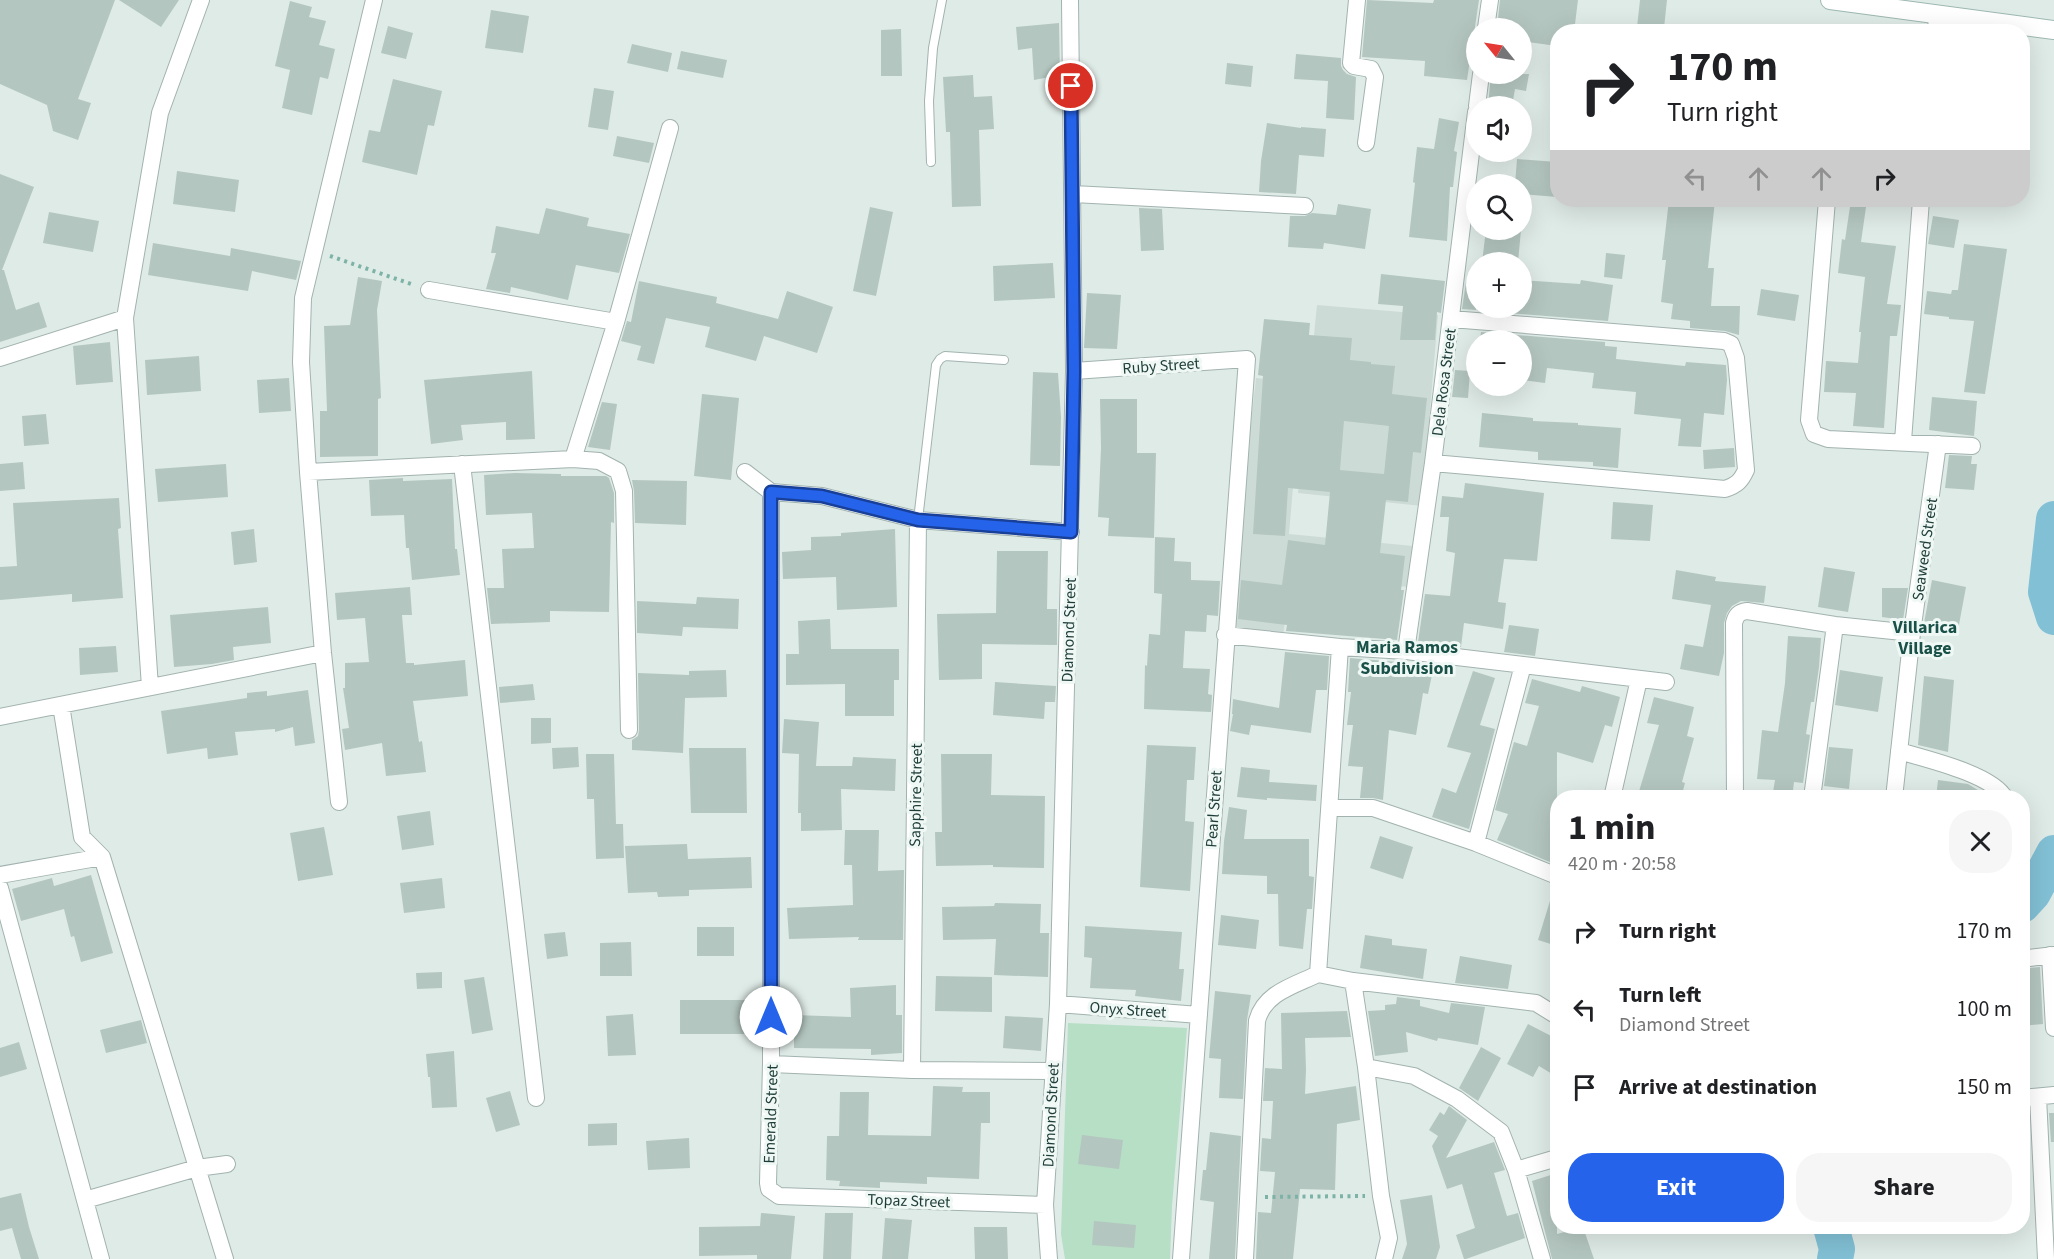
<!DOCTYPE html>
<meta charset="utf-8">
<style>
body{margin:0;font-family:"Source Sans 3",sans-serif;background:#f6f6f6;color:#202124;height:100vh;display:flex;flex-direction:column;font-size:22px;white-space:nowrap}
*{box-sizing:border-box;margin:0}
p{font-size:20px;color:#757577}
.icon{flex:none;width:33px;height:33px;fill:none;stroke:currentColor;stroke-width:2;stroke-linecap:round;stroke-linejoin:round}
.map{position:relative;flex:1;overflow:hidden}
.panel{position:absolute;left:1550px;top:790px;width:480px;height:444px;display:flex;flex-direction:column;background:#fff;border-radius:24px;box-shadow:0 6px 24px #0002}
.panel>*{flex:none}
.guide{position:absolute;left:1550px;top:24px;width:480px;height:183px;border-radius:24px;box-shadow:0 6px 24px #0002;background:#fff;color:#202124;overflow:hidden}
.needle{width:39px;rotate:300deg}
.controls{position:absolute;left:1466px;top:18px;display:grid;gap:12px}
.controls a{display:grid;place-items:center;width:66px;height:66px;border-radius:50%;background:#fff;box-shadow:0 6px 24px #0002;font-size:30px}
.pin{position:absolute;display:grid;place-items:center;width:51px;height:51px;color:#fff;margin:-26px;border:3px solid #fff;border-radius:50%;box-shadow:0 2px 6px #0007}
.me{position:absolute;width:66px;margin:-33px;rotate:0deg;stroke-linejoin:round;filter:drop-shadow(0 0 4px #0008)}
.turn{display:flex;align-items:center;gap:21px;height:126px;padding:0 18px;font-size:27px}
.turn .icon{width:78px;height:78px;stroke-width:2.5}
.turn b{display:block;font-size:42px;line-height:51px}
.lanes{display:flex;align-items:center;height:57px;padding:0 18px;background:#0003;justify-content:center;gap:30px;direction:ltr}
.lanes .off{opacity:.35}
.round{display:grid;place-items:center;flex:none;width:63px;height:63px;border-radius:24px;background:#f6f6f6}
.head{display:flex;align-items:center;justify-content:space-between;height:102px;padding:0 18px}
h1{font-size:36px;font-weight:700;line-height:45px}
.button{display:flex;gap:12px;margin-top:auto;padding:12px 18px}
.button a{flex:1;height:69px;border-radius:24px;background:#2563eb;color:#fff;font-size:24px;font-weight:700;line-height:69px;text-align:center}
.button a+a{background:#f6f6f6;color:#202124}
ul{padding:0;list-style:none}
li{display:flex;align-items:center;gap:18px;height:78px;padding:0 18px}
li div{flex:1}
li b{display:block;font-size:22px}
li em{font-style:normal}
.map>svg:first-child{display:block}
</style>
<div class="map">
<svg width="2054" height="1259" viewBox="0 0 2054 1259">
<rect width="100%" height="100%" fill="#dfebe7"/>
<!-- built -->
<path fill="#cddbd6" d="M1317,305L1438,315L1422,506L1298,493Z
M1256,378L1302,382L1289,534L1413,546L1408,587L1291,575L1283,636L1228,626Z"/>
<!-- green -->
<path fill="#b6dfc5" d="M1068,1023L1187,1028L1172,1206L1170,1259H1065L1061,1234Z"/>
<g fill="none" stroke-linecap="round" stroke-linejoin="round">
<!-- river -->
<path stroke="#82c0d5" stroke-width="36" d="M2054,519L2046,592L2054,617
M2022,905L2033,893L2054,853
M1831,1227L1837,1249L1835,1259"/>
</g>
<!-- building -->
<path fill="#b4c6c0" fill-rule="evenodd" d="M0,0H115L78,99L91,103L78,140L53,131L47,105L0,84Z
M119,0H179L161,27Z
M1367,0L1433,3L1434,0H1479L1467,80L1424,76L1425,61L1362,57Z
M1500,0H1578L1574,32H1557V46L1521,41V28H1497Z
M1640,0H1667L1664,28L1637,27Z
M290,1L312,7L309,17L326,21L319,45L335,49L328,79L320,77L312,115L282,108L290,70L275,66Z
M491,10L529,16L523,53L485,48Z
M1059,23L1060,75L1034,80L1032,48L1018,50L1016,27Z
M388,26L413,33L406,59L381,53Z
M901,29L902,76H881V30Z
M632,44L672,53L668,72L627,63Z
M681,51L727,60L723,78L677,69Z
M1296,54L1341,58V66L1343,70L1347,74L1356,77L1354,120L1326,118L1328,81L1294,79Z
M1227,63L1253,66L1251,87L1225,84Z
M1491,74H1529L1526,91L1515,89L1512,106H1488Z
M973,75L974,97L992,96L994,129L979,130L981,206L952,207L950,132H946L943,77Z
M393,79L442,91L434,126L428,125L417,175L362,162L369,130L380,132Z
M594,88L614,91L608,130L588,127Z
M1439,118L1459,122L1454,151L1457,152L1453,187H1450L1447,241L1409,237L1415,183L1413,182L1417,147L1434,149Z
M1267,123L1301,128V127L1326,129L1324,157L1299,155L1296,194L1259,192L1261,161Z
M617,136L654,143L649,163L613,156Z
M1517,159L1557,162V197L1521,194V184H1515Z
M177,171L239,180L235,212L173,204Z
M0,174L34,187L2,270H4L16,310L39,302L47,327L0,342Z
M1669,200H1715L1708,268H1714L1711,306H1740L1739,335L1725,331L1690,328V321L1671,319L1673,304L1661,302L1666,260H1662Z
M1851,200H1867L1861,242L1896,246L1887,304L1901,305L1897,336H1890L1884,428L1853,426L1856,393L1824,392L1826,361L1858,363L1861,332H1859L1865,277L1838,273L1842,239L1845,240Z
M1338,204L1371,209L1365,249L1324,243L1323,249L1288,247L1290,216H1305L1312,213L1336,215Z
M870,207L893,212L876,296L853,291Z
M546,208L589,218L587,226L630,234L619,273L576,265L568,300L511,287L510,293L486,289L496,253H491L496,226L539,234Z
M1139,208L1162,209L1164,250L1141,251Z
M49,212L99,221L93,252L43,243Z
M1933,216L1959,220L1954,248L1928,244Z
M1486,230H1521L1518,262H1482Z
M153,243L230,256L231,248L301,261L296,280L252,271L248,291L148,275Z
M1964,244L2007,249L1985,394L1964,392L1974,321L1949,319V317L1924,314L1927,291L1951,294L1952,290H1958Z
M1606,253L1625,255L1622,279L1604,277Z
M1053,263L1055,298L994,301L993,266Z
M1381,274L1445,281L1441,313L1437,312L1435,340H1400L1403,306L1378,304Z
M358,277L382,281L377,310L381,398L378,399V456L320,457V411H327L324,326L350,325Z
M1521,280L1580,284L1581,280L1613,285L1608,321L1483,311V308H1521Z
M639,281L717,297L716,303L778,319L787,291L833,307L817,353L764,336L756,361L705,347L710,327L666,318L654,364L637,360L641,346L621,341L627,321L631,322Z
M1466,282L1476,284V310L1462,309Z
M1761,289L1799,295L1795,321L1757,315Z
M1087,293L1121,295L1117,349L1084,348Z
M1264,319L1310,323L1309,335L1352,338L1350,360L1371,362V364L1395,366L1392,394L1427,398L1421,453L1413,452L1408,502L1386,500L1380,553L1405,556L1401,590H1404L1397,640L1286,631L1287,625L1238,619L1241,580L1282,585L1288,540L1325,545L1330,492L1288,488L1285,536L1253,534L1263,376L1258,375ZM1344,421L1389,426L1384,474L1340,470Z
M1481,332L1605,342V346L1617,347L1616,359L1685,366L1686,362L1726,365L1727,380L1724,415L1704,413L1701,447L1678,446L1681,419L1634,414L1636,392L1592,388L1594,373L1547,368L1545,383L1523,380L1524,369L1521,368V340H1480Z
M110,342L113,382L76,385L73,346Z
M199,356L201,391L147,395L145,360Z
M1455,370L1470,371L1468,398L1452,397Z
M532,371L535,439L506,440V422L461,425L463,440L431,444L424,380Z
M1033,372L1058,373L1061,417L1060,466L1030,465Z
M289,378L291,411L259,413L257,380Z
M702,394L739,398L731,480L694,476Z
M1932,397L1977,401L1974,436L1929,430Z
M1100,399H1137V453H1156L1154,538L1108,536L1109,518L1098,517L1101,448Z
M602,402L617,404L610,450L588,447Z
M1482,413L1533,418V421L1578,423V425L1621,428L1618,468L1593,466V462L1538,460V452L1479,447Z
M46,414L49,444L24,446L22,416Z
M1734,448L1735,467L1704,469L1703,450Z
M1949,455L1972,456L1971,464H1977L1974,490L1945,488Z
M23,462L25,489L0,491V464Z
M226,464L228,497L158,502L155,469Z
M515,473L561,474V476H606L609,478L614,493V523L611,522L609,612L550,611V622L491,624L487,588H504L502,549L534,548L532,513L486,515L484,475Z
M403,478V481L452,479L455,549H457L460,575L412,580L409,548H406L404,515L371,516L369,480Z
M632,480L687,481L686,525L635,523L634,491Z
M1465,483L1544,493L1537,561L1504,559L1498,602L1506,603L1503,629L1464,623L1461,647L1418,642L1425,594L1450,596L1455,553L1446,551L1449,517H1440L1442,496L1463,498Z
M119,498L121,528L118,529L123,598L72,602V594L0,600V567L17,566L13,503Z
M1613,502L1653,505L1650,541L1611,539Z
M254,529L257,562L234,565L231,532Z
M895,529L897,607L837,610L836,577L783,579L782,552L811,550V537L841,536V533Z
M1155,537L1175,538L1174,561L1191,562V580L1220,581L1218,616L1207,615L1206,632L1185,631L1183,668L1210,669L1208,694L1212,695L1211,712L1144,709L1145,665L1147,666L1149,634L1160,635L1162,594L1154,593Z
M997,551H1048L1047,609H1057V645L982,644V679L939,680L937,614L996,613Z
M1824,567L1855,572L1848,612L1818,607Z
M1676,570L1716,577L1715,581L1766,586L1764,603L1741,601L1732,606L1727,613L1724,623V653L1719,676L1680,669L1685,644L1703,647L1711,605L1672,599Z
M1932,580L1966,587L1958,630L1924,623Z
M410,587L412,615H402L406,663H414V665L465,660L468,696L413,701L419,742L422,741L426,772L386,776L382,743L345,750L342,729L349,728L343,688H345V663L369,662L365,618L337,620L335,593Z
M1882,588H1908L1903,620L1882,617Z
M697,597L739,599L738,629L683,627L682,636L637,633V601L696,604Z
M268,607L271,643L233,647L234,660L212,664L174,667L170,615Z
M830,619L831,649H899V680H894V716H845V684L786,685V654H799L798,621Z
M1509,625L1539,629L1535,656L1504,652Z
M1788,636L1821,638L1819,667L1814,702H1811L1806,734L1810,735L1803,783L1794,782L1792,798H1772L1775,780L1757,779L1762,730L1778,732L1785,683Z
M116,646L118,672L80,675L79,648Z
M1285,652L1329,656L1327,690H1316L1311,733L1251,725L1249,735L1230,731L1233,714H1232L1233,699L1279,708Z
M1350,658L1434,665L1428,694L1423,693L1416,735L1389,730L1383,800L1373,798H1360L1363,767L1348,766L1353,725H1347L1351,692H1348Z
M726,670L727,697L685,698L683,753L632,750V740L638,736L639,730L638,673L689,675V671Z
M1840,670L1883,677L1878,712L1835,705Z
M1473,671L1495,678L1480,725L1495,729L1469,829L1432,817L1442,788L1456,793L1471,753L1447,747Z
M1924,676L1954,680L1948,752L1918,745Z
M1532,679L1580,692L1582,686L1620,697L1612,727L1605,725L1593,763L1557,752V865L1497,840L1508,814L1495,810L1514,742L1527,746L1539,706L1525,703Z
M995,682L1056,686L1055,702H1045L1044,719L993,715Z
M533,684L535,700L500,703L499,687Z
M308,690L315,743L295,746L293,727L275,732V729L235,732L238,755L208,759L207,748L167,754L161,711L247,698V693L267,691V696Z
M1654,697L1694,707L1687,736L1694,738L1682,782L1685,783L1681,798H1637L1659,725L1647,723Z
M531,718H551V743L531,744Z
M784,719L819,722L816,766H852L853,757L896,759L895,791L841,789L842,830L801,831V813H798L799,754L782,753Z
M1147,745L1196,747L1194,780H1187L1185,821L1194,822L1190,891L1140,887Z
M578,747L579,767L553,769L552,748Z
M1829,747L1853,749L1849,789L1824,786Z
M689,748H746L747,813H691Z
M586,754H614L616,824H623L624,858L596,859L594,799H587Z
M941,754H992L991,795L1045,796L1044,868L993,867V865L936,866L935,832H942Z
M1241,767L1270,770L1269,782L1317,785L1316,801L1267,798V800L1237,797Z
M1938,780L1968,784L1991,798H1936Z
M1229,807L1247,810L1244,839H1309V876L1314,877L1312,909H1307L1303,949L1279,946L1278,894H1267V876L1222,874L1224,841Z
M430,811L434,845L402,850L397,816Z
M324,827L333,875L298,881L290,833Z
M845,830H879L878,871L904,870L903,940H858L859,937L789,939L787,908L853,905L852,865H844Z
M1380,836L1413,847L1403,879L1370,868Z
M687,844L688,859L751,857L752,888L689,890V896L658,897L657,892L628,893L625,846Z
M91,875L113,953L81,962L74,936L71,937L64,909L21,921L12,889L52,878L54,886Z
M442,878L445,908L404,913L400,883Z
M1553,891H1557V946L1538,940Z
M995,903L1041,904L1040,933H1049L1048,977L994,975L996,939L943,940L942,907L994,906Z
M1221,915L1259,920L1256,949L1218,945Z
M1085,926L1182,932L1179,969H1184L1181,1001L1135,996L1136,990L1090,988L1092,958L1084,957Z
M697,927H734V956H697Z
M565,932L568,956L547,959L544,934Z
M1365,935L1392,939V945L1427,949L1423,979L1360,968Z
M631,942L632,976H600V943Z
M1460,956L1512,965L1508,989L1455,983Z
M2022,966L2030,968L2040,967L2043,1024L2022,1026Z
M442,972V988L417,989L416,973Z
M936,976L992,977V1012L935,1011Z
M484,977L493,1030L472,1034L464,980Z
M896,985V1015H902V1053L871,1055V1049L794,1048V1015L851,1017L850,988Z
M1215,991L1251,995L1247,1020L1243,1099L1219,1098L1221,1059L1209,1058Z
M1397,997L1420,1000V1006L1449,1013L1451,1003L1485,1007L1478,1045L1438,1038L1437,1041L1406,1032L1408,1052L1375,1056L1368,1011L1385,1010V1005L1396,1004Z
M680,1000H752V1034H680Z
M1347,1011L1351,1037L1305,1038L1306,1070L1305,1094L1356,1086L1360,1120L1337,1124L1335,1190L1300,1189L1293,1259H1256L1258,1212L1271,1213L1275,1172L1260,1171L1262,1138L1271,1139L1273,1101H1263L1265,1068L1282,1069L1281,1013Z
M633,1014L636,1055L608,1056L606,1016Z
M1005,1016L1043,1018L1041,1051L1003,1048Z
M141,1020L147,1043L106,1053L100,1030Z
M1528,1024L1557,1039V1077L1539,1066L1533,1077L1507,1064Z
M19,1042L27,1069L0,1077V1048Z
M1481,1047L1501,1058L1478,1101L1459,1088Z
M454,1051L457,1107L432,1108L430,1077H428L426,1054Z
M933,1086L963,1087L962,1092H990V1123H981L979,1179L927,1177V1184L880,1182V1188L839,1186L840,1181L826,1180L827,1136H839L840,1092H869L868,1135L931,1136Z
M510,1091L520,1125L496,1132L486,1098Z
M1449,1106L1467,1120L1446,1158L1494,1142L1505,1170L1494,1173L1507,1216L1518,1213L1525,1238L1466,1259H1464L1456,1235L1475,1228L1462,1184L1447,1189L1432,1146L1438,1136L1429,1130L1440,1112L1444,1115Z
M2049,1113H2054V1142H2051Z
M2022,1115H2028L2030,1143L2022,1144Z
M617,1123V1145L588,1146V1124Z
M1210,1132L1241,1136L1235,1259H1209L1214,1202L1200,1200L1203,1170H1206Z
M1082,1135L1123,1140L1119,1169L1078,1164Z
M689,1138L690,1168L648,1170L646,1141Z
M1557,1173V1234L1583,1227L1594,1259H1552L1532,1181Z
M21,1193L29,1227L39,1259H21L12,1228L0,1231V1198Z
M1432,1195L1440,1247L1436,1259H1402L1407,1244L1400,1200Z
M761,1213L795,1216L791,1259H757V1255L699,1256V1227L760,1226Z
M825,1213H853L851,1259H823Z
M885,1218L912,1220L908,1259H882Z
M1094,1221L1136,1225L1134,1248L1092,1245Z
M974,1227H1007L1008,1259H975Z"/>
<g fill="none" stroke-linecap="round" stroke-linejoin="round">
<defs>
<path id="lane" d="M931,162L929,101L933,48L942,0
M918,520L936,365L940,359L945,356L1004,360"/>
<path id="street" d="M1357,0L1351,63L1354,66L1371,69L1375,77L1366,143
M1486,28L1490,0
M1936,32L1937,14
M1477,106L1481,74
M1073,194L1305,206
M1827,200L1809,420L1814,434L1828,439L1972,446
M429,290L616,322
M0,358L125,318
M1074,371L1247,359L1181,1259
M1903,441L1921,200
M573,459L616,322L670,128
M1433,463L1725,489C1737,485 1741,481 1746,470L1736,358L1731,344L1724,341L1451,319
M462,464L536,1098
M308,472L573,459L599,461L618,471L624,491L629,730
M745,472L771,492L822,496L918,520L1071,532
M771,492V1064L768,1183L769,1189L779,1196L1045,1205
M1225,635L1340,647
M1406,651L1433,463L1476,112
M150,687L125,318L160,113L201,0
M61,705L82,837L102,857L225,1259
M0,717L323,653
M1899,751C1926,759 1992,774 2005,798
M1612,798L1639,679
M1735,798L1734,623C1736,615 1739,612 1747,611L1835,625L1912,633
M1812,798L1835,625
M1894,798L1912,633L1938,444
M339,802L323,653L308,472L301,362L303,298L374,0
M1331,808H1373L1476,843L1557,876
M1476,843L1523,665
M0,875L102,857
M0,888L101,1259
M2050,955L2054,1028
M2029,958L2054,955
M1318,974L1353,981L1536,1003L1557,1016
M1353,981L1366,1067L1381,1196L1389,1238L1384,1259
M1058,1004L1199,1015
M771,1064L912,1070L1052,1071
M1366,1067L1414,1076L1457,1099L1501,1132L1516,1170L1542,1259
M912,1070L918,520
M2038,1097L2046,1259
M2022,1098L2054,1095
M1516,1170L1557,1158
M85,1200L197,1168L227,1164
M1049,1259L1045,1205L1058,1004L1074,371L1070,0
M1245,1259L1257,1021C1264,993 1293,986 1318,974L1340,647L1406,651L1666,682"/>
<path id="secondary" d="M1830,0L2054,30"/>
</defs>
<!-- lane casing -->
<use href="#lane" stroke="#a2b3af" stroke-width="10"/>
<!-- street casing -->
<use href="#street" stroke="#a2b3af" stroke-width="18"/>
<!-- secondary casing -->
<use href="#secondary" stroke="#9db8b1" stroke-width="20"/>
<!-- path -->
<path stroke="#7db2a6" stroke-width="4" stroke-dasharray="3 4.5" stroke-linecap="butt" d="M330,256L414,285
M1265,1197L1365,1196"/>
<!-- lane -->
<use href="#lane" stroke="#fff" stroke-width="8"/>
<!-- street -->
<use href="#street" stroke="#fff" stroke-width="16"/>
<!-- secondary -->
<use href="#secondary" stroke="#fff" stroke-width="18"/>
</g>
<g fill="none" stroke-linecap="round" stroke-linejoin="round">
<defs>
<path id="route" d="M771,1017V492L822,496L918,520L1071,532L1074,371L1071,86"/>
</defs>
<!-- route casing -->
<use href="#route" stroke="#184099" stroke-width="15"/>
<!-- route -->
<use href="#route" stroke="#2563eb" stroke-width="10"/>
</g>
<g text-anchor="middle" stroke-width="6" stroke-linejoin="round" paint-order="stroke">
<!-- street labels -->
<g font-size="16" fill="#1f3d38" stroke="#eff8f4">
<text transform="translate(1161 365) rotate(-4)" y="6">Ruby Street</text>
<text transform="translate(1443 382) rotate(-83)" y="6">Dela Rosa Street</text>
<text transform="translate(1924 549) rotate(-82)" y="6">Seaweed Street</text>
<text transform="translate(1068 630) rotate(-88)" y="6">Diamond Street</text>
<text transform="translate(915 795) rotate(-89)" y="6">Sapphire Street</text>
<text transform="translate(1213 809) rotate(-86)" y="6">Pearl Street</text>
<text transform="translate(1128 1009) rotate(4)" y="6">Onyx Street</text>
<text transform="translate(770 1114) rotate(-88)" y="6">Emerald Street</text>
<text transform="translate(1050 1115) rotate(-87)" y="6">Diamond Street</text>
<text transform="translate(909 1200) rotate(2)" y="6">Topaz Street</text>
</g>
<!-- neighbourhood labels -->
<g font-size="18" font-weight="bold" fill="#195048" stroke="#eff8f4">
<text x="1925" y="633">Villarica<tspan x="1925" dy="21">Village</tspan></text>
<text x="1407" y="653">Maria Ramos<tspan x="1407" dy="21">Subdivision</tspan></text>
</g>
</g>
</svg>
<div class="controls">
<a><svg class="needle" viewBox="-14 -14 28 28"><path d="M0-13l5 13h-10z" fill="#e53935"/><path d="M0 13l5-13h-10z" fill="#757577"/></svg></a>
<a><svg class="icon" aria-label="sound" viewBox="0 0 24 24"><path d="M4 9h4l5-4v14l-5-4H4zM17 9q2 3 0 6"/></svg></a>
<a><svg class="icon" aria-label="search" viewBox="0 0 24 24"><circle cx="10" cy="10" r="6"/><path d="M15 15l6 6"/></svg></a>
<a>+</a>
<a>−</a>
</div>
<div class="pin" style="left:1071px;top:86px;background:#d93025"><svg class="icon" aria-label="arrive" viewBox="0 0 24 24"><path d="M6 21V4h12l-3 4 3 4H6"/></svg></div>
<svg class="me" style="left:771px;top:1017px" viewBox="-20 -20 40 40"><circle r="19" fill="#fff"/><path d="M0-13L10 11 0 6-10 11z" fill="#2563eb"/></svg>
<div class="guide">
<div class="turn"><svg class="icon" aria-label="right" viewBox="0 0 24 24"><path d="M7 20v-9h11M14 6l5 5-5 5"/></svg><div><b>170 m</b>Turn right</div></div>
<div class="lanes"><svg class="icon off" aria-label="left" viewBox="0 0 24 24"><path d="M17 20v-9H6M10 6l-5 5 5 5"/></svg><svg class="icon off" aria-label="ahead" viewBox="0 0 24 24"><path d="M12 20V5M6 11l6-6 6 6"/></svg><svg class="icon off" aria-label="ahead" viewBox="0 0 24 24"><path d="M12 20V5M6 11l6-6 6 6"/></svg><svg class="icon" aria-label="right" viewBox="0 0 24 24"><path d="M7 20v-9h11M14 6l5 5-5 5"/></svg></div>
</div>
<section class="panel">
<div class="head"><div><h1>1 min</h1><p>420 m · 20:58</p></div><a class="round"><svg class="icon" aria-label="close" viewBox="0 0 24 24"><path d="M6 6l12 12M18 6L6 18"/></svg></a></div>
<ul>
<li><svg class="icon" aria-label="right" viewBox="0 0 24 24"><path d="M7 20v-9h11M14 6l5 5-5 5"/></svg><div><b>Turn right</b></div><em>170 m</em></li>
<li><svg class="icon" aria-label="left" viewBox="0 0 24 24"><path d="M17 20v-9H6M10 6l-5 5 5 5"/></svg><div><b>Turn left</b><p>Diamond Street</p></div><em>100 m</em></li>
<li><svg class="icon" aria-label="arrive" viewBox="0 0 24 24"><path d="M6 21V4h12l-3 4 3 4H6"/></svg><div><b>Arrive at destination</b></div><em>150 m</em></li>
</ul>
<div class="button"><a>Exit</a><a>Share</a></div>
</section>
</div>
